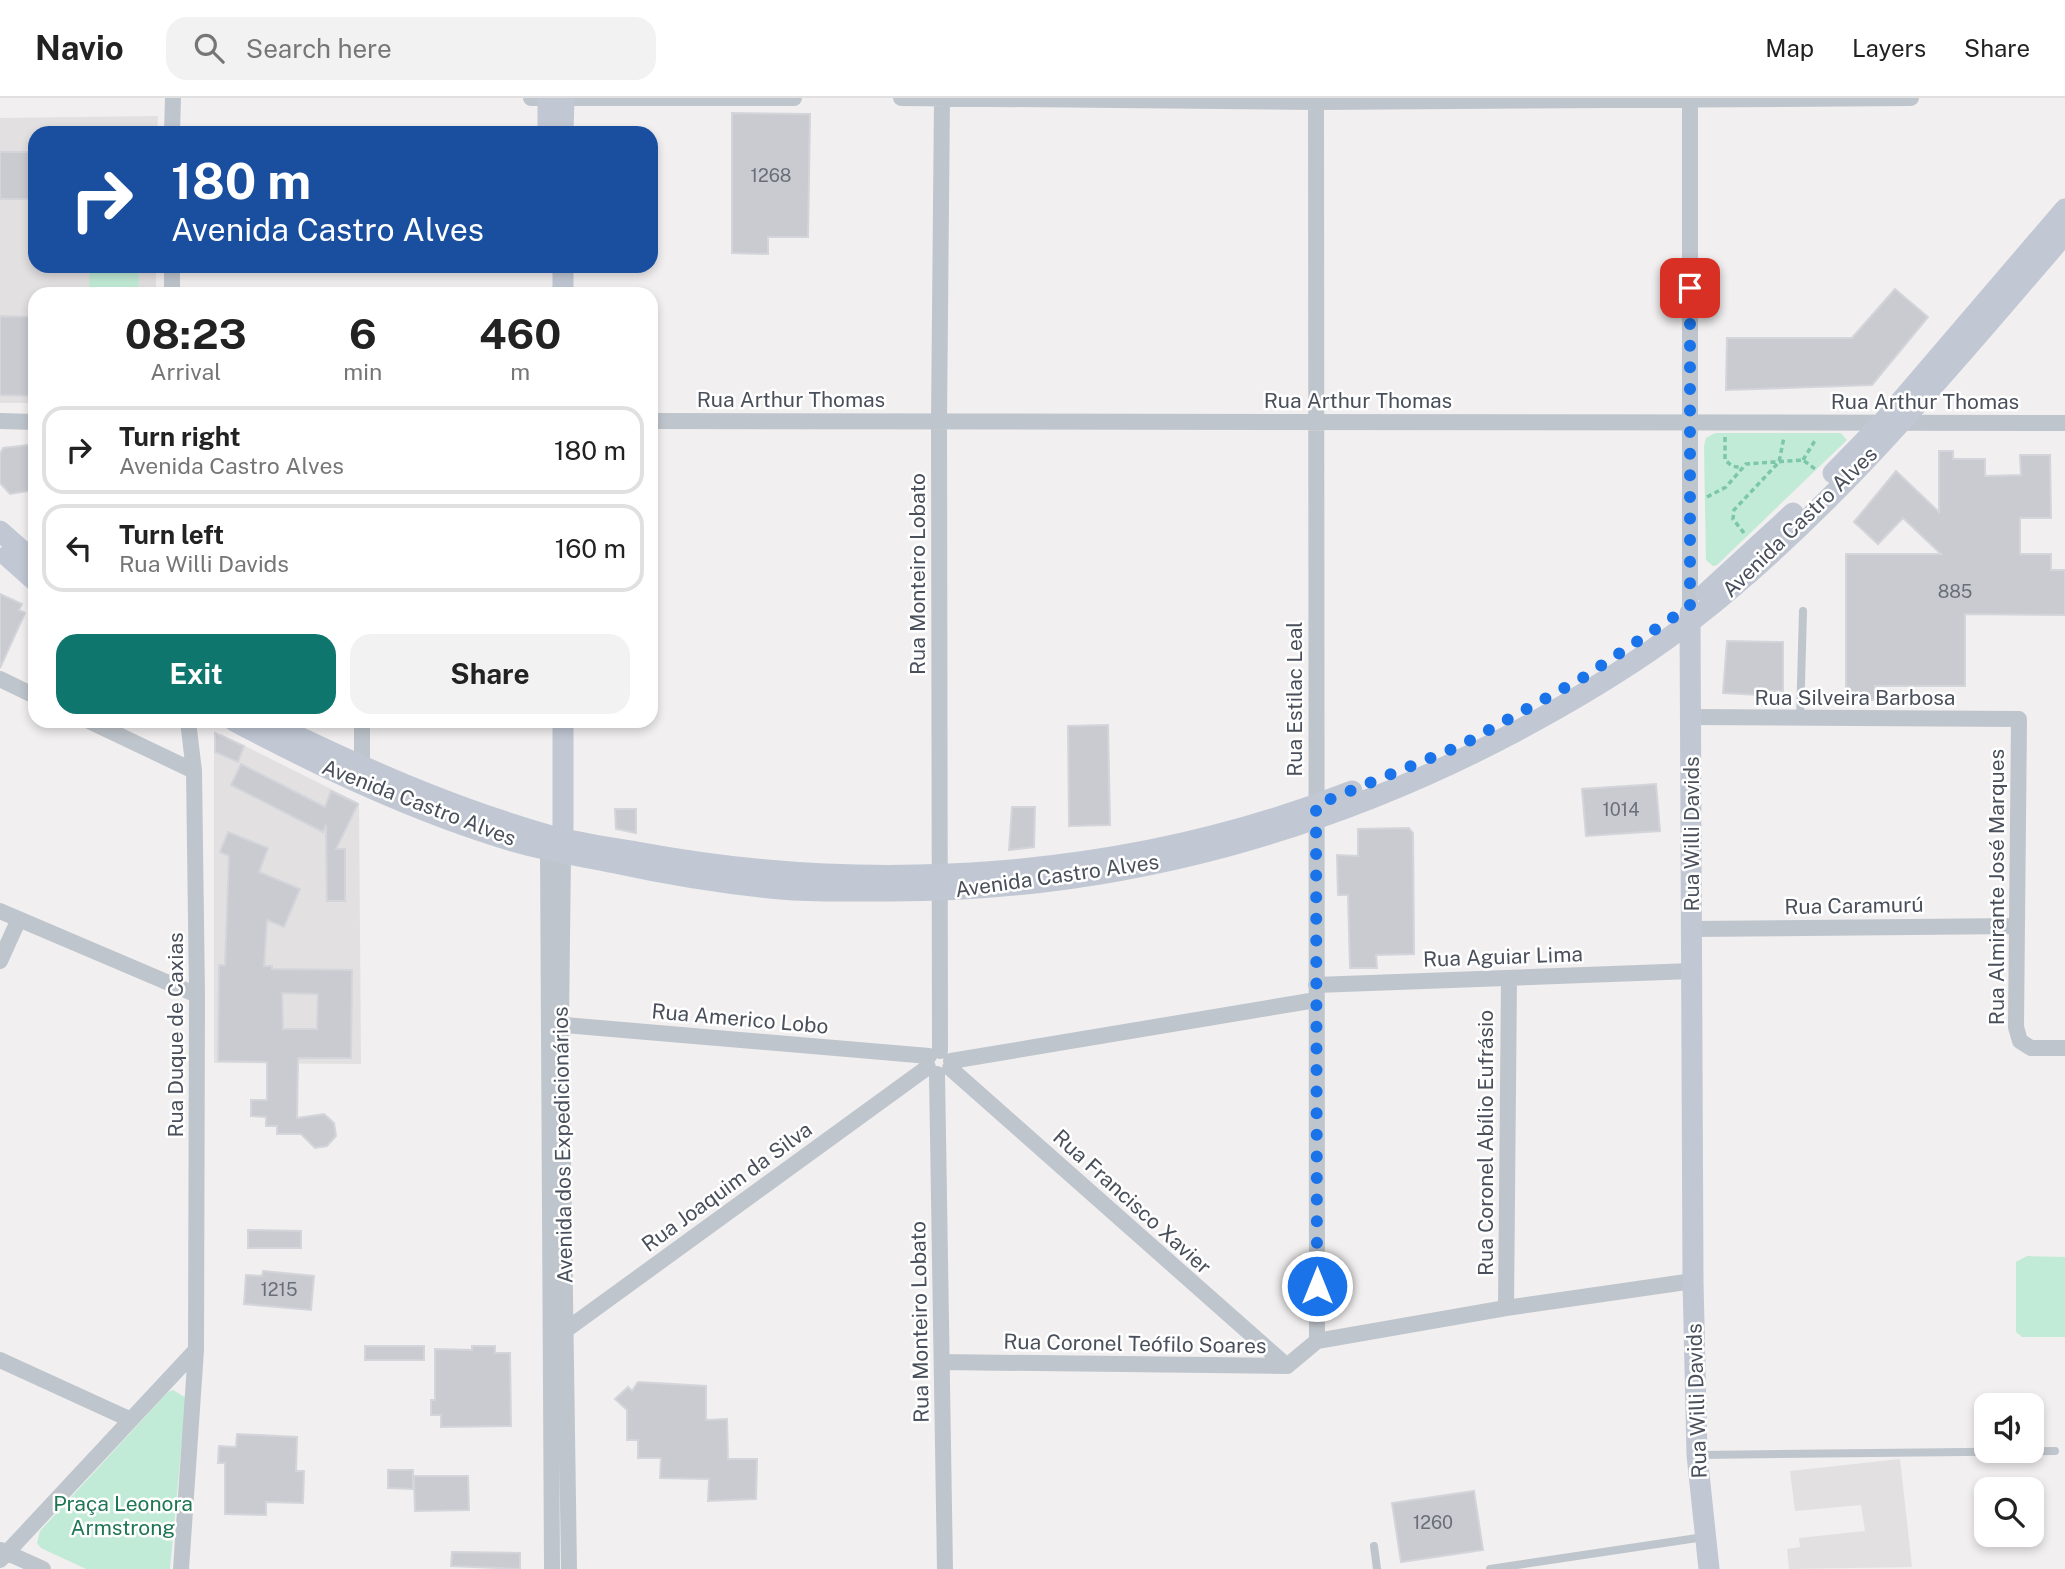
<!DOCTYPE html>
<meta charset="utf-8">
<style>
body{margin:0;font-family:"Public Sans",sans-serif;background:#f2f2f2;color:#222;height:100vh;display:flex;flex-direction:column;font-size:26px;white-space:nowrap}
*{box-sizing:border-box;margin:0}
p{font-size:23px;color:#767676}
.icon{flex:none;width:38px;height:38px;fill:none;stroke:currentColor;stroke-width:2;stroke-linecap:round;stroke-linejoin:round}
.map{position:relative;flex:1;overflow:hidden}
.side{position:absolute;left:28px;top:189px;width:630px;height:441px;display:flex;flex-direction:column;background:#fff;border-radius:21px;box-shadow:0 4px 10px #0003}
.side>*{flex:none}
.top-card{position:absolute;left:28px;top:28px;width:630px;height:147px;border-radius:21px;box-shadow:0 4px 10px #0003;background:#1a4fa0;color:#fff;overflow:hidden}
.fabs{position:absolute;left:1974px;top:1295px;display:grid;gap:14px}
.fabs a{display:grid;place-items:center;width:70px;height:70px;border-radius:14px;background:#fff;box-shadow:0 4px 10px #0003;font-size:35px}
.pin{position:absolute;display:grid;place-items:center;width:60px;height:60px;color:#fff;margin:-30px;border-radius:14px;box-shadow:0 4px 10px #0006}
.me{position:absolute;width:77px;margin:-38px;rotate:0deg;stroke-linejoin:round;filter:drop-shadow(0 0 5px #0008)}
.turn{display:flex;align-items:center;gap:24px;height:147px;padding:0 28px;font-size:32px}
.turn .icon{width:91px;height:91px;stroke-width:2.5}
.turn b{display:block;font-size:49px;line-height:60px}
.eta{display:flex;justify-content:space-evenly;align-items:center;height:119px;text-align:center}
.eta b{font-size:42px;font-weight:700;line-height:49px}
.button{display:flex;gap:14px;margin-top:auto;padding:14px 28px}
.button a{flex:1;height:80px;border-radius:21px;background:#0f766e;color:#fff;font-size:28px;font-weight:700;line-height:80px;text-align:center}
.button a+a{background:#f2f2f2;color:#222}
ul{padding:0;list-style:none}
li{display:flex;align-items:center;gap:21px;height:88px;margin:0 14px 10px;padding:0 14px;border:4px solid #e0e0e0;border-radius:21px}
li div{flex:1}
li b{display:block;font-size:26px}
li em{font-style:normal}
header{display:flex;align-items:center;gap:42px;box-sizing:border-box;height:98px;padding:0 35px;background:#fff;border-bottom:2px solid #e0e0e0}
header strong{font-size:33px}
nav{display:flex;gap:38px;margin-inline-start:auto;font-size:24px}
.search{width:490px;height:63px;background:#f2f2f2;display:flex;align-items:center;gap:18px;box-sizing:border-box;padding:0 24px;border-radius:21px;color:#767676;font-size:26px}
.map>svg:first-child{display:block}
</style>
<header>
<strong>Navio</strong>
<div class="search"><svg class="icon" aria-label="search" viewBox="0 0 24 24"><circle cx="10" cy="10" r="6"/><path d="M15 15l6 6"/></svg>Search here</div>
<nav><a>Map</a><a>Layers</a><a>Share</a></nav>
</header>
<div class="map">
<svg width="2065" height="1471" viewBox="0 0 2065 1471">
<rect width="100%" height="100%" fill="#f1efef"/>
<!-- education -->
<path fill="#e2e0e0" d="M158,18L157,35H35V168H156V196H35V305H0V20Z
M221,636L359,705L361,966L214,965V640Z
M1900,1361L1912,1469L1789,1471L1787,1451L1800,1449L1799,1440L1865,1433L1861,1407L1795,1413L1790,1373Z"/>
<!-- green -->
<path fill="#c1ebd6" d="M90,168H139L138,196H89Z
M1715,335H1841L1847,342L1717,467L1713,468L1706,462L1704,348L1706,340Z
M2027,1158L2065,1159V1239H2022L2016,1234V1164Z
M173,1292L186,1300L170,1471H86L41,1450L37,1445L40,1433L168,1294Z"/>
<!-- building -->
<path fill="#c9cbd1" stroke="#d3d5da" stroke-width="2" fill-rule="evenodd" d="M732,15L810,16L808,139H768V156L732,155Z
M0,54H35V101H0Z
M1895,191L1928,219L1872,287L1726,292L1727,240H1852Z
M0,218L35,219V298L0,297Z
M28,347L35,355V392L10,396L0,385V356L3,350Z
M1939,353H1953V361H1985V378L2021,377L2020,357H2050L2051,420H2020V456H2051V472H2065V517L1965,516V588H1875V602H1846V456H1941L1903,420L1878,446L1854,424L1896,373L1939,414Z
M0,496L22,506L19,512L25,515L0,570Z
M1727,543L1783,544V593H1759V597L1723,595Z
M1108,627L1110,727L1069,728L1068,628Z
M215,635L244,648L238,664L215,654Z
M241,666L325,709L331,693L358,706L336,751H345V803H327L326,727L323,734L231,687Z
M1656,686L1660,733L1586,738L1582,691Z
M1012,709H1035L1034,749L1009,752Z
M615,711H636V735L616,731Z
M1409,730L1413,735L1414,856L1376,857L1377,870H1350L1348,797H1338L1337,757L1358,758V731Z
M228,734L268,750L259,774L300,791L284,829L267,822L264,868H272V871L352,872L351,960H298L297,1020L324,1016L334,1025L336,1038L327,1048L315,1050L301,1036H277V1028H266V1019L251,1018V1002H267V964L218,963L219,867H225L229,758L220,754ZM282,895L318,896L317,931H283Z
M248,1132L301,1133V1150H248Z
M263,1173L314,1178L311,1212L244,1206L246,1177L262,1178Z
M365,1248H424V1262H365Z
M472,1248H495V1255H510L511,1328L441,1329V1317H431V1302H435V1251L472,1252Z
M638,1284L706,1288V1322L727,1321L728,1361H757L756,1401L708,1403L709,1381L660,1380L661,1360H638V1342H627V1312L615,1301L628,1289L632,1293Z
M237,1336L297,1339L296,1373H304L303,1405L266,1404V1417L225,1416V1365H218L219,1348L236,1349Z
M388,1372H413V1391L388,1390Z
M414,1378H468L469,1412L415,1413Z
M1474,1393L1483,1452L1401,1464L1392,1405Z
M452,1454L520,1455V1471L451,1468Z"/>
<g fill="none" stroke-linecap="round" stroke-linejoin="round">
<!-- path -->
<path stroke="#7cc6aa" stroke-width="3.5" stroke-dasharray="5 3.5" stroke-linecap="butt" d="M1725,339V362L1732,368L1742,370
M1803,362L1816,341
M1707,399L1726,389L1746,366L1803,362L1815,371
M1744,435L1733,421L1734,412L1779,364L1784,339"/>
<!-- lane -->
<path stroke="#bfc5cc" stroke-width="8" d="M1800,622L1803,513
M1700,1357L2055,1353
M1374,1448L1377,1471
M1490,1471L1704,1439"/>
<!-- street -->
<path stroke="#bfc5cc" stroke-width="16" d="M531,0H794
M901,0L1316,4L1911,0
M1316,0L1317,1243
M1690,0V508
M172,35L173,0
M172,196V168
M0,323L35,324
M651,323L2065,325
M0,581L35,598
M1691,619L2019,621L2016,929L2020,943L2031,950H2065
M89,623L194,673
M362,623V677
M548,752L552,1471
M563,755L561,926L569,1471
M0,813L197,897
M1692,831L2017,828
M0,863L19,821
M1316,887L1692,873
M553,926L929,958
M940,953L939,324L942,0
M951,963L1316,902
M950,970L1287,1268
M937,976L945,1471
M1506,1210L1509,880
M559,1237L928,969
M0,1262L129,1321
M942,1264L1287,1268L1317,1243L1506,1210L1693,1183
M1,1452L43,1471
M0,1462L196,1252
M181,1471L196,1252L197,897L194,673L188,623"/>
<!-- secondary -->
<path stroke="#c1c8d4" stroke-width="21" d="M548,0V35
M563,35L564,0
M563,168V196
M1833,375L1881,326L2065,111
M0,433L35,464
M7,458L35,483
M1706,495L1793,415
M1690,515L1693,1183L1697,1357L1709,1471
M234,623C323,670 415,714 512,743C546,753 581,758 615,765C670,777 725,786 781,791C812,794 844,793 875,793C1116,796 1346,731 1555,612C1604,584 1651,555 1695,520C1836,410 1949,270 2065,136
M266,623C358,668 450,709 548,737C577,745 607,749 637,754C873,798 1128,781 1352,693
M563,753V623"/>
</g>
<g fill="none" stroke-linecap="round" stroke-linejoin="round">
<!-- route -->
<path stroke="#1a73e8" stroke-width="12" stroke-dasharray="0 21.6" d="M1317,1188L1316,707L1462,647L1584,579L1690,508V190"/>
</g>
<g text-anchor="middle" stroke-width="5" stroke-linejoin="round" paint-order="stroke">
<!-- number labels -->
<g font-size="18" fill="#696f78">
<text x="771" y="84">1268</text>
<text x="1955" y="500">885</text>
<text x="1621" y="718">1014</text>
<text x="279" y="1198">1215</text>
<text x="1433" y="1431">1260</text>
</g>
<!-- street labels -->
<g font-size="21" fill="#49505b" stroke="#fff">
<text x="791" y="309">Rua Arthur Thomas</text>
<text x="1358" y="310">Rua Arthur Thomas</text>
<text x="1925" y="311">Rua Arthur Thomas</text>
<text transform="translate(1800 424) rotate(-44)" y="7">Avenida Castro Alves</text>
<text transform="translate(918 476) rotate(-90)" y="7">Rua Monteiro Lobato</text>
<text x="1855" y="607">Rua Silveira Barbosa</text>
<text transform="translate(1295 601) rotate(-90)" y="7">Rua Estilac Leal</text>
<text transform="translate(419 705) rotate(21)" y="7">Avenida Castro Alves</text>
<text transform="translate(1692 736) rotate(-90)" y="7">Rua Willi Davids</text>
<text transform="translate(1057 778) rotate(-8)" y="7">Avenida Castro Alves</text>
<text transform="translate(1997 789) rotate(-90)" y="7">Rua Almirante José Marques</text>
<text transform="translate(1854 808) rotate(-1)" y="7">Rua Caramurú</text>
<text transform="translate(1503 859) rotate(-2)" y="7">Rua Aguiar Lima</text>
<text transform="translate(740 921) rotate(5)" y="7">Rua Americo Lobo</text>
<text transform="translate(176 937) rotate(-90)" y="7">Rua Duque de Caxias</text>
<text transform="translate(1486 1045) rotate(-90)" y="7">Rua Coronel Abílio Eufrásio</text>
<text transform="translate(563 1047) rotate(-91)" y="7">Avenida dos Expedicionários</text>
<text transform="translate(727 1089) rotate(-36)" y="7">Rua Joaquim da Silva</text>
<text transform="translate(1132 1104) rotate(42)" y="7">Rua Francisco Xavier</text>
<text transform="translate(920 1224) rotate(-91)" y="7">Rua Monteiro Lobato</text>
<text transform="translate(1135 1246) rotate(1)" y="7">Rua Coronel Teófilo Soares</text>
<text transform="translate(1697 1303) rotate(-92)" y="7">Rua Willi Davids</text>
</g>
<!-- park labels -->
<g font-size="21" fill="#1f7654" stroke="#fff">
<text x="123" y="1413">Praça Leonora<tspan x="123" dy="24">Armstrong</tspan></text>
</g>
</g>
</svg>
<div class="fabs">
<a><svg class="icon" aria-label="sound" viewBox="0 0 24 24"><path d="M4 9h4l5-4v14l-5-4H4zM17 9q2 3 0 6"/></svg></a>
<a><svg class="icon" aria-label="search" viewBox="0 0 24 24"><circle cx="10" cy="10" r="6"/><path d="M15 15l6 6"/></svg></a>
</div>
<div class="pin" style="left:1690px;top:190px;background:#d93025"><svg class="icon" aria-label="arrive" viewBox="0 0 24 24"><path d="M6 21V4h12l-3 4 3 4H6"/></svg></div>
<svg class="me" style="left:1317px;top:1188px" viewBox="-20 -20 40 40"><circle r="17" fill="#1a73e8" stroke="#fff" stroke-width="3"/><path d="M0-11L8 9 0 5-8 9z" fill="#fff"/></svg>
<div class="top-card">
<div class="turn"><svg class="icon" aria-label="right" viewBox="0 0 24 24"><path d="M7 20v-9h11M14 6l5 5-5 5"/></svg><div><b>180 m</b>Avenida Castro Alves</div></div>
</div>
<section class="side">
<div class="eta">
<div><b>08:23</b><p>Arrival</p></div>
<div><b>6</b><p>min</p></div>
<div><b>460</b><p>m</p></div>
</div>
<ul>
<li><svg class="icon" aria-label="right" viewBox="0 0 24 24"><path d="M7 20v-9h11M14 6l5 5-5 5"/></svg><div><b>Turn right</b><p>Avenida Castro Alves</p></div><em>180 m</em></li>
<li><svg class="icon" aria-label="left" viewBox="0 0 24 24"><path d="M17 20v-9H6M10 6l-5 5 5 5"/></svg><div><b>Turn left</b><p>Rua Willi Davids</p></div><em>160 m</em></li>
</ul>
<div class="button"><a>Exit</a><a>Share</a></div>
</section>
</div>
